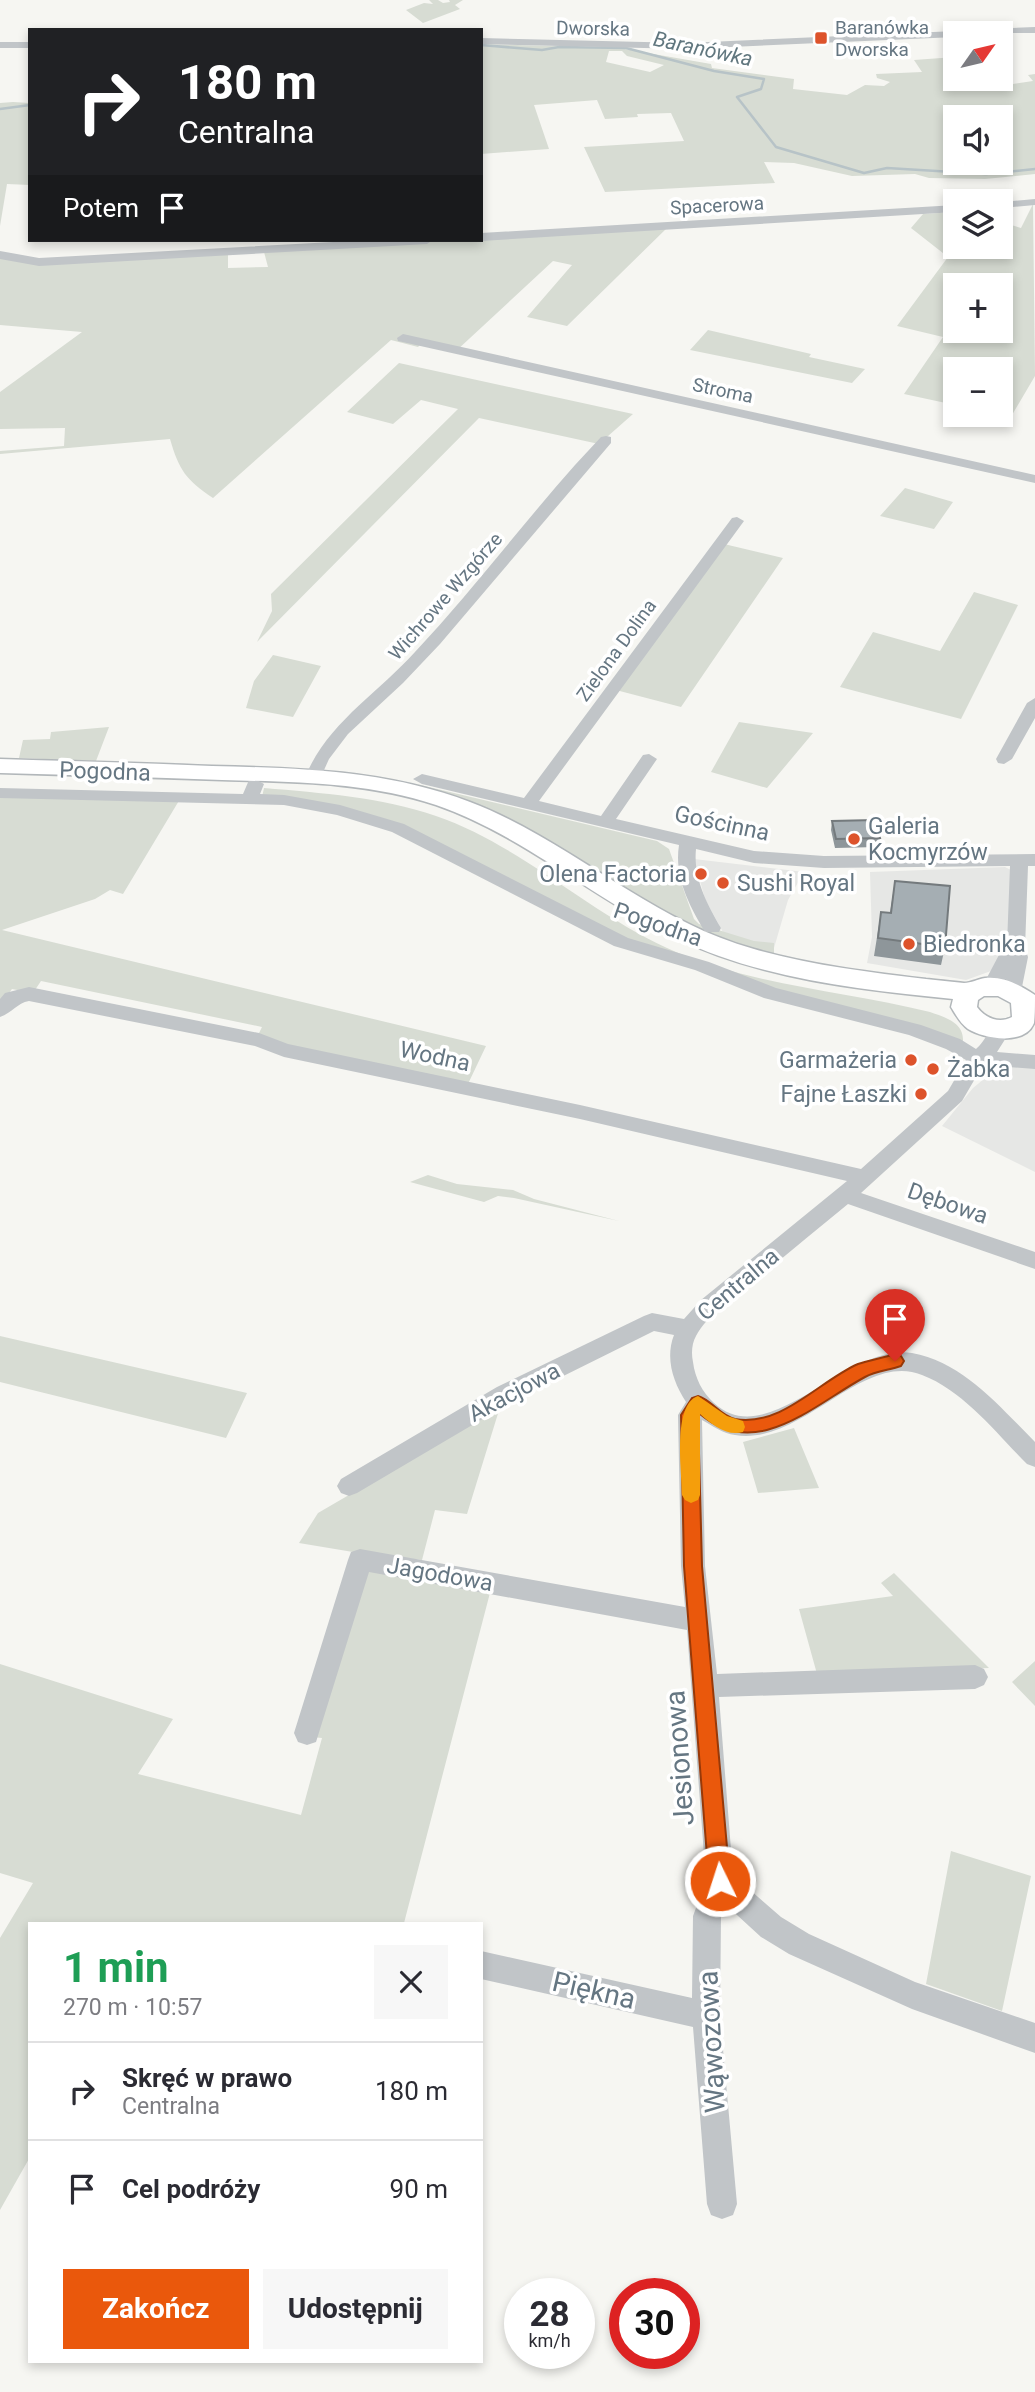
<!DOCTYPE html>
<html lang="pl">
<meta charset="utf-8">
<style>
body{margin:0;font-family:Roboto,sans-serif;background:#f7f7f7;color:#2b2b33;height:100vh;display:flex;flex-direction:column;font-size:26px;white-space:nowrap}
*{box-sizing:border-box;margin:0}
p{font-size:23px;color:#7c7c81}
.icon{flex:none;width:38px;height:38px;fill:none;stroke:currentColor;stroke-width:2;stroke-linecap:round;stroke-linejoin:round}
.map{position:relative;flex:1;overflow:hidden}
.panel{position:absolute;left:28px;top:1922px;width:455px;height:441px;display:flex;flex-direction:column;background:#fff;border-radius:0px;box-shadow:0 4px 10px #0003}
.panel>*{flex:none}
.guide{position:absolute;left:28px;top:28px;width:455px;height:214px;border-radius:0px;box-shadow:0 4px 10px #0003;background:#202124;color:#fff;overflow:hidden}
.needle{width:46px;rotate:56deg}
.tools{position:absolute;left:943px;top:21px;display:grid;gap:14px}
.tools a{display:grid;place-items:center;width:70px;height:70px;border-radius:0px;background:#fff;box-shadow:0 4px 10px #0003;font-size:35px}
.speed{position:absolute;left:504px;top:2278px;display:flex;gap:14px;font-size:35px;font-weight:700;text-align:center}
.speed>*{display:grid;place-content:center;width:91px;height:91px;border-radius:50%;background:#fff;box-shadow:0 4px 10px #0003;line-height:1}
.speed small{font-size:18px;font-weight:400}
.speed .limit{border:10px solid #d22;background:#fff;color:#111}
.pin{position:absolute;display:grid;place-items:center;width:60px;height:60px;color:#fff;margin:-72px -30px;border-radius:50% 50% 50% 0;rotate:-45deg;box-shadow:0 0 7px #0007}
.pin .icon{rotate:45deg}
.me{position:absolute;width:77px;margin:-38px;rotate:356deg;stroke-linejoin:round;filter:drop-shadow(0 0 5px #0008)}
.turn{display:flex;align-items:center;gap:24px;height:147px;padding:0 35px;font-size:32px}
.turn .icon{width:91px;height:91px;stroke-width:2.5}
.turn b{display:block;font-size:49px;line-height:60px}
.then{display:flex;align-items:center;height:66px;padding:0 35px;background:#0003;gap:14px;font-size:26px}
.round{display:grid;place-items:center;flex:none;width:74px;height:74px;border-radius:0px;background:#f7f7f7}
.overview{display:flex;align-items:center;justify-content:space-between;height:119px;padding:0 35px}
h1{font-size:42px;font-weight:700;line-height:52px;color:#1e9e55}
.primary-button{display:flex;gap:14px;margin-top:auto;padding:14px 35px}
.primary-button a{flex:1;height:80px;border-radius:0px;background:#ea580c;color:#fff;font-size:28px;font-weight:700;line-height:80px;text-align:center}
.primary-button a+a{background:#f7f7f7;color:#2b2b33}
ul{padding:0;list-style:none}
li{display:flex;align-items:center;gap:21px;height:98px;padding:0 35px;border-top:2px solid #e1e1e2}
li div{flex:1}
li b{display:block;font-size:26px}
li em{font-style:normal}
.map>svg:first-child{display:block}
</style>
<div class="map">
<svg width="1035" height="2392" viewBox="0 0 1035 2392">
<rect width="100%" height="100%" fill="#f6f6f2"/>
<!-- built -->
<path fill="#e6e7e5" d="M694,859L804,872L788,900L774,948L724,934L705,899Z
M1005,867L1011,870L1008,943L991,971L966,980L867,963L872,937L870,872Z
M1001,1065L1035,1067V1172L942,1126L973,1088Z"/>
<!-- green -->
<path fill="#d7dcd3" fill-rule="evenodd" d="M429,0H438L443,3L450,2L449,0H463L455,5L460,9L423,23L406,10L424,3L433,4Z
M481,44L619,48L711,64L712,68L794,79L793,89L847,95L865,85L884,86L890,82L877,78L876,74L922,72L914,60L955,57L956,79H977L985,88L1033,81L1028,75L1035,74V174L985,179L929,178L915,174L852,176L794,163L764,162L775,183L605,192L584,147L684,141L671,113L637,114L638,117L605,119L597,100L534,105L549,149L481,154ZM609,51H622L627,56L664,65L650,72L606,62ZM956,117H1001V163H956Z
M13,102L30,103V185L7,184L0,226V103Z
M1033,204L1035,376L1012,415L1001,413V369H956L955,405L904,394L943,337L897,326L948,257L911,228L923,214L955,212L956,247H1001V222L1021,228ZM956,285H1001V331H956Z
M668,227L567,326L527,317L572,265L553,261L456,351L422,343L418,347L391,340L213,498C186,480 179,470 170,439L0,454V451L64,446L65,428L0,429V392L82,332L0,325V256L36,263L228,253V268L268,267L264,252Z
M708,330L811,354L809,357L865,369L852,383L690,350Z
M399,363L633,414L599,444L479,418L257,642L272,611L271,594L458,409L421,400L393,424L347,412Z
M905,488L953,502L934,529L880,516Z
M724,544L783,558L681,707L612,689Z
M974,592L1018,605L961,719L840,687L873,632L940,651Z
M273,655L321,666L293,717L246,708L254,681Z
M739,722L813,733L767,788L711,772Z
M109,727L96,761L19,758L23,740L50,739L51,732Z
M416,784L657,841L669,849L694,919L699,924L754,941L774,943V954L724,941L684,924L495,814L461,798Z
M264,788C322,793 380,797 436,816C520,845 587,911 667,948C751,986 842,990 930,1012C947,1018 968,1024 962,1047L774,991L622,939L400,827L262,797Z
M0,795L180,799L123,894L110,890L95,899L2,930L486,1046L467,1086L255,1041L262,1027L41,981L33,993L12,989L0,1005Z
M428,1175L457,1184L513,1190L534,1199L619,1221L514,1198L498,1196L484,1202L410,1182Z
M0,1336L247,1393L226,1438L0,1382Z
M500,1407L467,1514L435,1510L422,1560L359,1553L299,1543L318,1513Z
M794,1428L819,1488L758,1493L743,1442Z
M368,1566L491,1589L404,1923H30V2157L0,2210V1938L33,1883L0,1873V1664L173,1719L138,1774L301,1815L322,1738L312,1737Z
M894,1573L989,1668L817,1674L799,1609L893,1596L881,1583Z
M1035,1661V1706L1012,1682Z
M951,1851L1031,1876L1002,2011L926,1984Z"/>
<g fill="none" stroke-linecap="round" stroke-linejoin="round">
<!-- stream -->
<path stroke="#b7c3c7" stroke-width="2.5" d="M481,45L542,50L559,47L626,48L714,71L764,79L761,89L737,97L776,147L864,173L887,168L986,174L1035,169
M0,109L30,105"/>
<defs>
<path id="major" d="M0,759C71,761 142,763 212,766C300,768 386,770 470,802C570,840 649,920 754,949C810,965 868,972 926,979C938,980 951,982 964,983C971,983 978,979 985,978C1004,976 1020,985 1035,995C1035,1004 1035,1015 1034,1023C1025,1046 984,1039 968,1029C960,1023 956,1015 951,1007L953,999C861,990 760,979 676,938C593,899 523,835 436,805C366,782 294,782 222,780C148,777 74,775 0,773ZM984,996H998L1011,1003L1012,1017C999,1024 985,1018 977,1007L978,1000Z"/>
</defs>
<!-- major casing -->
<use href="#major" stroke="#b2b7ba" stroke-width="3"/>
<!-- minor -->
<path fill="#c1c5c8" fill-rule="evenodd" d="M1035,27V33H961L966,30Z
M956,31L960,33H956V37L686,49L481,44V38L686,43Z
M0,42H30V48H0Z
M1035,199V205L1001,208V202Z
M956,205V212L481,241L478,240H481V233Z
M370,240H433L427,244L39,266L0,259V251L39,258Z
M403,334L1035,475V483L398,341L397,338Z
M606,436L611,437V443L440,644L403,683L348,734L329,759L320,779H308L306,775C328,723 378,693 415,652C471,592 521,526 575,465L601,437Z
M737,517L744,521L539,801L601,816L643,755L649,754L657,759L616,819L754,851L824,856L1035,854V866H1028L1025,948L1028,957L1020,997H1006L1003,992L1006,978L999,992H985L982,987L1000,953L1007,945L1010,866L824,868L754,863L696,849C693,878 707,904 721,928L719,932H705C689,905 674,877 679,845L422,784L413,779L422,774L524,798L732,518Z
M1035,698V718L1012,759L1004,764L998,763L996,759L1027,703Z
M255,779L264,784L260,794L284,795L340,805L404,824L628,938L709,962L776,988L921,1025L960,1039L976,1049C988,1039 990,1020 1008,1025L1011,1030L997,1052L1035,1055V1069L983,1065L962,1101L861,1193L1035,1252V1269L848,1204C815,1231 782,1258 750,1285C732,1300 707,1315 696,1336C692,1343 691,1353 693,1362C695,1378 702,1392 714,1403C769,1454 847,1342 912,1353C963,1362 1000,1407 1035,1442V1467L1027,1464C996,1433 964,1391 922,1375C862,1351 802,1446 735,1435C724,1434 711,1425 702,1420L705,1566L717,1674L975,1665L984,1669L988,1677L984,1685L975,1689L719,1697L733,1875L781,1917L809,1934L915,1982L1035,2023V2053L912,2009L789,1954L761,1937L725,1904L721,1916L720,2016L737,2204L733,2215L722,2219L711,2215L707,2204L693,2027L481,1979V1951L692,1998L693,1916L706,1881L687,1630L369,1572L316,1742L307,1745L298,1742L294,1733L348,1560L351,1552L360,1549L685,1607L681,1566L678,1415L686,1402C673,1382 665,1358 674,1335L654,1331L513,1401L357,1493L349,1496L341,1493L337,1486L341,1479L497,1387L644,1316L652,1313L684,1319L701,1300L847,1181L580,1119L284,1057L255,1046L29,1001C17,1003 12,1013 0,1017V999L5,993L29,987L259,1033L288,1044L580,1105L861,1169L948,1091L966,1060L946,1049L909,1035L764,998L695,970L614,946L392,832L337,815L284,805L0,798V788L243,794L249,780Z"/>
<!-- major -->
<use href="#major" fill="#fff" fill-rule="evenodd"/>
</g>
<!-- wall -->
<path fill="#8e969a" d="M832,821L880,838L878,847L835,848L831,830Z
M895,881L945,947L941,965L874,956L881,912L890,913Z"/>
<!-- building -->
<path fill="#a5aeb3" stroke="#747a7d" stroke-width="2" d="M875,820L880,838L836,839L832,821Z
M895,881L950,886L945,947L878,938L881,912L891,913Z"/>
<!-- route -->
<path fill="#ea580c" stroke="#983908" stroke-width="2" d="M895,1354L901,1356L904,1361L901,1366C890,1370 876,1371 865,1377C813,1405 757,1462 700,1414L698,1416L702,1566L730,1881L727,1888L720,1891L712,1888L709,1881L684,1566L681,1415L692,1398L698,1396C712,1400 720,1416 735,1419C782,1427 819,1381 858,1364C870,1360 883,1358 895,1354Z"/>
<!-- slow -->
<path fill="#f59e0b" d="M698,1396L727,1416L743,1421L745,1427L743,1432C727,1437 711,1424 700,1414V1495L698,1500L691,1503L685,1500L682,1495C682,1471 672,1405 698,1396Z"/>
<!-- markers -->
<g fill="#dd532b" stroke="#fff" stroke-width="2.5">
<rect x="814" y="31" width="14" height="14" rx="3.5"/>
<circle cx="854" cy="839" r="7"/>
<circle cx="701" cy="874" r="7"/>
<circle cx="723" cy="883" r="7"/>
<circle cx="909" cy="944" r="7"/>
<circle cx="911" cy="1060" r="7"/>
<circle cx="933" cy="1069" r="7"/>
<circle cx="921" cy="1094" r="7"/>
</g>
<g text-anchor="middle" stroke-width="7" stroke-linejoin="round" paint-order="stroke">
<!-- far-poi labels -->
<g font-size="19" fill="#657682" stroke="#fff" text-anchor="start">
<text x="835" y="34">Baranówka<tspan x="835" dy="22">Dworska</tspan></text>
</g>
<!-- far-street labels -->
<g font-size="19" fill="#657682" stroke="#fff">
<text transform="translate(593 28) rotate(1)" y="7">Dworska</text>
<text transform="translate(717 205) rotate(-3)" y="7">Spacerowa</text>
<text transform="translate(723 390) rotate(12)" y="7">Stroma</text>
<text transform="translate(445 596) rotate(-49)" y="7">Wichrowe Wzgórze</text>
<text transform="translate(616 650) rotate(-54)" y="7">Zielona Dolina</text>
</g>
<!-- far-water labels -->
<g font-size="21" font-style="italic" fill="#61777f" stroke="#fff">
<text transform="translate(703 49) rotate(12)" y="7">Baranówka</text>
</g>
<!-- street labels -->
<g font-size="23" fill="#657682" stroke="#fff">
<text transform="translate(105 771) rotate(2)" y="8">Pogodna</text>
<text transform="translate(722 823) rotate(12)" y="8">Gościnna</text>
<text transform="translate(658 924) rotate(19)" y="8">Pogodna</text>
<text transform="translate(435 1056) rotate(12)" y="8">Wodna</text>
<text transform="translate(948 1203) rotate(19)" y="8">Dębowa</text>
<text transform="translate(738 1284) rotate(-40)" y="8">Centralna</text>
<text transform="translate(514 1392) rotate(-28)" y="8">Akacjowa</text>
<text transform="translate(440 1574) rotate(10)" y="8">Jagodowa</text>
</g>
<!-- poi labels -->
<g font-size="23" fill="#657682" stroke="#fff" text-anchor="start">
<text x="868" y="834">Galeria<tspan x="868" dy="26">Kocmyrzów</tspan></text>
<text x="687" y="882" text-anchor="end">Olena Factoria</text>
<text x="737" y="891">Sushi Royal</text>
<text x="923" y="952">Biedronka</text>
<text x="897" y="1068" text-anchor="end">Garmażeria</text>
<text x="947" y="1077">Żabka</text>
<text x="907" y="1102" text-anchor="end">Fajne Łaszki</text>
</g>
<!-- near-street labels -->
<g font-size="28" fill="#657682" stroke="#fff">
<text transform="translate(679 1758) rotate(-94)" y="10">Jesionowa</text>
<text transform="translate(594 1990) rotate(13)" y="10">Piękna</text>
<text transform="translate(711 2042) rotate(-93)" y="10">Wąwozowa</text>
</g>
</g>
</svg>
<div class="tools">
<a><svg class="needle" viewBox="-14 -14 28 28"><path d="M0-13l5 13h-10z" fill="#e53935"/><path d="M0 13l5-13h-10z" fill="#7c7c81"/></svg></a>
<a><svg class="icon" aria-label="sound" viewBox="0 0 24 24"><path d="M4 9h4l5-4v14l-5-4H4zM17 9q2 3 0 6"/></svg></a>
<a><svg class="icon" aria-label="layers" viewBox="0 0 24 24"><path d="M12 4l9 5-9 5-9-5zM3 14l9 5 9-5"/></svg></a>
<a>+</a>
<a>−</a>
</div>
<div class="speed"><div>28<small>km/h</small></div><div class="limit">30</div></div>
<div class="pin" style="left:895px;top:1361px;background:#d93025"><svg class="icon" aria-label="arrive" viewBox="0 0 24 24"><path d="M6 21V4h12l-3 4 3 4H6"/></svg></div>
<svg class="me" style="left:720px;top:1881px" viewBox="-20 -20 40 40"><circle r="17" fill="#ea580c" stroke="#fff" stroke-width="3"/><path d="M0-11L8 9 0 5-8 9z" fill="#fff"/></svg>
<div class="guide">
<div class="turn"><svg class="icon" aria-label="right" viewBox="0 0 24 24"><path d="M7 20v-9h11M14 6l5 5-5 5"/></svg><div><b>180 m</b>Centralna</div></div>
<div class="then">Potem<svg class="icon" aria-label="arrive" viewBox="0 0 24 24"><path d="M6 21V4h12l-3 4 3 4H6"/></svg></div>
</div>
<section class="panel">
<div class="overview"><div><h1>1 min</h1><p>270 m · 10:57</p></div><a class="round"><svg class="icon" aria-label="close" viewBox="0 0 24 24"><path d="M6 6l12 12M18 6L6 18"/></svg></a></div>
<ul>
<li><svg class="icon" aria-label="right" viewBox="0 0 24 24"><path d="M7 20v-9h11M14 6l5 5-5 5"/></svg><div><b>Skręć w prawo</b><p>Centralna</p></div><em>180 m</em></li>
<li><svg class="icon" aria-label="arrive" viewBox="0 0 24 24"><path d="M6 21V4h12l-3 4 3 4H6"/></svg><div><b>Cel podróży</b></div><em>90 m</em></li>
</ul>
<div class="primary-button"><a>Zakończ</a><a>Udostępnij</a></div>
</section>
</div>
